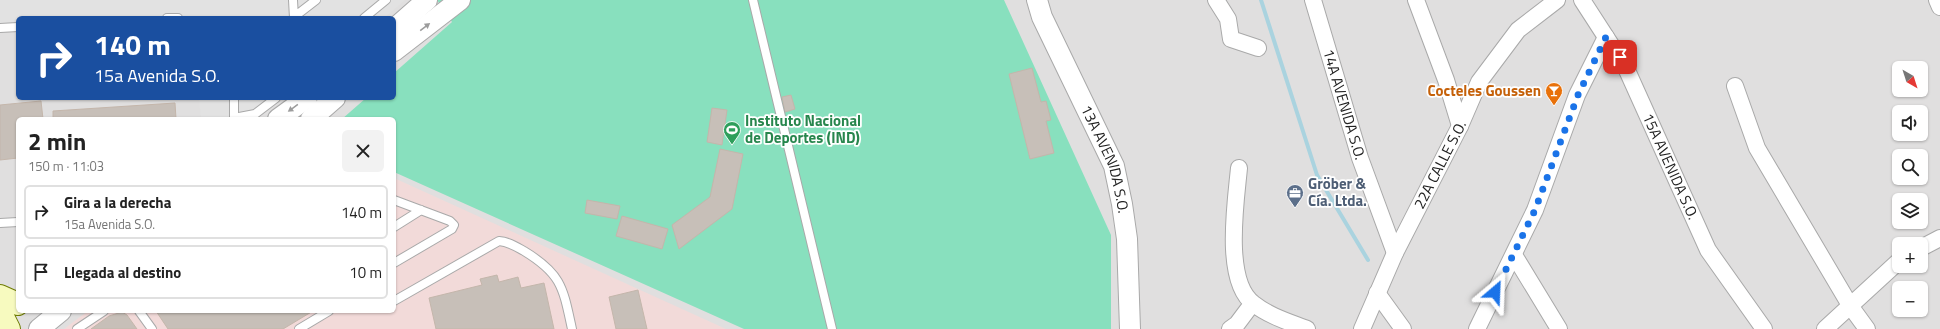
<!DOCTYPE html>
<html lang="es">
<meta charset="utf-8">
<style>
body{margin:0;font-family:"Titillium Web",sans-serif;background:#f2f2f2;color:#222;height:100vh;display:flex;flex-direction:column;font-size:15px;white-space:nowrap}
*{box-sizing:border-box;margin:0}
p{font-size:13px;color:#767676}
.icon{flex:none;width:22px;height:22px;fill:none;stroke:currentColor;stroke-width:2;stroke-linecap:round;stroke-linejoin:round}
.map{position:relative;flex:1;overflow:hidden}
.details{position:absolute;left:16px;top:117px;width:380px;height:196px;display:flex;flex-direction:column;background:#fff;border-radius:6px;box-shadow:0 1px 3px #0004}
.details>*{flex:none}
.hud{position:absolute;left:16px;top:16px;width:380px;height:84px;border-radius:6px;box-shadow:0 1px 3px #0004;background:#1a4fa0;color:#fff;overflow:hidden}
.needle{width:26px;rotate:141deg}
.fabs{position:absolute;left:1892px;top:61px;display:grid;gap:8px}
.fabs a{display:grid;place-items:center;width:36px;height:36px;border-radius:6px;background:#fff;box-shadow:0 1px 3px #0004;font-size:20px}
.pin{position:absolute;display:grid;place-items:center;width:34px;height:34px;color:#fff;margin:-17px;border-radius:8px;box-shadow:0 2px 6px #0006}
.me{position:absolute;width:44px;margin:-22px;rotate:26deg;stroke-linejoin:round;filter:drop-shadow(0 0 3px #0008)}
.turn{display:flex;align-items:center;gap:14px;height:84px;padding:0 12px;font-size:18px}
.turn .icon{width:52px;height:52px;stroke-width:2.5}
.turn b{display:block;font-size:28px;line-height:34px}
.round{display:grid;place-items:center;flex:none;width:42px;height:42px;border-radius:6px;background:#f2f2f2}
.overview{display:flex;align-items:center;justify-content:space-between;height:68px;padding:0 12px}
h1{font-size:24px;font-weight:700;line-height:30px}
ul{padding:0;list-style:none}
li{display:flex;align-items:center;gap:12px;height:54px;margin:0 8px 6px;padding:0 4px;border:2px solid #e0e0e0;border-radius:6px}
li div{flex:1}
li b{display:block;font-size:15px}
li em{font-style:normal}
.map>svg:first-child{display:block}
</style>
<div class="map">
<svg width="1940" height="329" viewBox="0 0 1940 329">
<rect width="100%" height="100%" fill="#f2efe9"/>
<!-- residential -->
<path fill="#e0dfdf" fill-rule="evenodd" d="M0,0H1940V329H0ZM18,18H394V98H18ZM1899,68H1921V90H1899ZM1899,112H1921V134H1899ZM18,119H394V311H18ZM1899,156H1921V178H1899ZM1899,200H1921V222H1899ZM1899,244H1921V266H1899ZM1899,288H1921V310H1899Z"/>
<!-- commercial -->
<path fill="#f2dad9" d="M394,178L726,329H64L88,311H394Z"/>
<!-- pitch -->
<path fill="#88e0be" d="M437,0H1004L1111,235V329H744L394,172V119H342L366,98H394V73L452,22Z"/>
<!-- parking -->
<path fill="#e2e2e2" d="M0,0H405L384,18H18V32H0Z
M199,98H282L255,119H201Z"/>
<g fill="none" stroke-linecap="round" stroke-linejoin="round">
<!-- stream -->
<path stroke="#aad3df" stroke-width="4" d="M1261,0L1317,175L1368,260"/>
</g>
<!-- building -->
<path fill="#c7bfb8" stroke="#c4b6ab" d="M1032,68L1041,102L1046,101L1051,120L1046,121L1054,153L1030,159L1009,74Z
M791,95L795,109L785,112L782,97Z
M41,101L43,119H18V158L0,160V105Z
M175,103L176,119H53V111Z
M712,108L727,110L722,145L707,142Z
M720,149L743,154L732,209L679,249L672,225L710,197Z
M587,200L620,206L617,219L585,213Z
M622,216L668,229L662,249L616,236Z
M497,275L499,282L518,277L521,288L544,283L554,329H436L429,298L482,285L480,279Z
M638,290L647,329H616L609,297Z
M156,311H313L283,329H168Z
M122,312L127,315L137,329H91L109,316Z"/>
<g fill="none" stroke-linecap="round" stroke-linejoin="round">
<defs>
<path id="service" d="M293,0L294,18
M753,0L832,329
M294,17L316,0
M167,18H178
M364,18L386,0
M0,28L18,27
M234,118L255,114L276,98
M234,119V98
M394,200L450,221L454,225L452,229L394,263
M0,223L18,222
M394,227L421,210
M394,301L499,241C509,242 515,246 524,251C562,274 563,288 572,329
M139,311L152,329
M77,329L104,311
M299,329L329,311"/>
<g id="minor">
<path d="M1216,0L1228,19L1231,39L1258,48"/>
<path id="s1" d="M1313,0L1360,158L1395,253"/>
<path d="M1416,0L1446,80L1460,126"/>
<path id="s2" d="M1582,0L1626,68L1708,250L1764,329"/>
<path d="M1937,0L1940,7"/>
<path d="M1735,86L1757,148L1851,307L1867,329"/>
<path d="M1239,168C1236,201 1223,282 1254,304C1269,316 1289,322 1307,329"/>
<path d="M1921,248L1940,238"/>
<path d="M1514,255L1559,329"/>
<path d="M1377,293L1403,329"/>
<path d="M1230,329L1237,324L1252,304"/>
<path id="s3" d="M1362,329L1395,253L1460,126L1479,82L1518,30L1557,0"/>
<path d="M1477,329L1535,210L1577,95L1606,37"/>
<path d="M1825,329L1899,261"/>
</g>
<g id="tertiary">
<path id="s4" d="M1037,0L1042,17L1114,166L1122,204L1127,239L1130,329"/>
<path d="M394,29L427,0"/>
<path d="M394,51L460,0"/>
<path d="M278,119L307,98"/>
<path d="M311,119L335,98"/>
<path d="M39,329L61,311"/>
</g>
<path id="secondary" d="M0,296L18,304
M0,311L9,329"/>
</defs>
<!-- service casing -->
<use href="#service" stroke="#a9a9a9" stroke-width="10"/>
<!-- minor casing -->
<use href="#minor" stroke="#a9a9a9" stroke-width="18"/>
<!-- tertiary casing -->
<use href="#tertiary" stroke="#a9a9a9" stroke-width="22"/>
<!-- secondary casing -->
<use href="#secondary" stroke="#707d05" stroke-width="24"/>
<!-- service -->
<use href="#service" stroke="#fff" stroke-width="8"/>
<!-- minor -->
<use href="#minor" stroke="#fff" stroke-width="16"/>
<!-- tertiary -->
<use href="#tertiary" stroke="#fff" stroke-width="20"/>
<!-- secondary -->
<use href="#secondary" stroke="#f7fabf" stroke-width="22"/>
</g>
<!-- one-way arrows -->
<defs><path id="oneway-solid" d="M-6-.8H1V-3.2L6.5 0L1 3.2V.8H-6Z"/></defs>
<g fill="#9c9c9c">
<use href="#oneway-solid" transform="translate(425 27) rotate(-37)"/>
<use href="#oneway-solid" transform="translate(293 108) rotate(144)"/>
</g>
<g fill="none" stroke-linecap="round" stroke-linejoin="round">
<!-- route -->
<path stroke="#1a73e8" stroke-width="7" stroke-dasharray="0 12.6" d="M1495,292L1535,210L1578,95L1606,37L1620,57"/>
</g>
<!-- icons -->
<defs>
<symbol id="bar-pin" viewBox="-11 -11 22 30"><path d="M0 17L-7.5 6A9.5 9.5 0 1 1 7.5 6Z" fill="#e8710a" stroke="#fff"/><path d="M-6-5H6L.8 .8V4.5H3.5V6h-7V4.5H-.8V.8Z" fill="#fff"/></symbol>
<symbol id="stadium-pin" viewBox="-11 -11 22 30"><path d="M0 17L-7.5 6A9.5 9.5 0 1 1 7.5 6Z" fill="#2e9e5b" stroke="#fff"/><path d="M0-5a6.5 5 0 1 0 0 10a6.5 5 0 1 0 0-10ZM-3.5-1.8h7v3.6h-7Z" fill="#fff"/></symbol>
<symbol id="office-pin" viewBox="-11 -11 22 30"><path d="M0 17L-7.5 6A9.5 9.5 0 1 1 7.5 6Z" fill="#5c6f8a" stroke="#fff"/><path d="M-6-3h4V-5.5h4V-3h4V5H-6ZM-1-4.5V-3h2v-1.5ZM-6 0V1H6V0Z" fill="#fff"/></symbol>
</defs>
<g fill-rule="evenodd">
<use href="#bar-pin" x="1544" y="81" width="20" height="27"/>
<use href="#stadium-pin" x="722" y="120" width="20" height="27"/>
<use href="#office-pin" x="1285" y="183" width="20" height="27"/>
</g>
<g text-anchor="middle" stroke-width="3.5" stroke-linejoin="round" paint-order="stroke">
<!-- food labels -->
<g font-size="15" font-weight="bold" fill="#c56008" stroke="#fff" text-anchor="end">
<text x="1541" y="96">Cocteles Goussen</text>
</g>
<!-- street labels -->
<g font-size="15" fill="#222" stroke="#fff">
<text dy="5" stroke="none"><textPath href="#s1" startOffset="109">14A AVENIDA S.O.</textPath></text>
<text dy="5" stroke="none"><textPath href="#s4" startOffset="174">13A AVENIDA S.O.</textPath></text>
<text dy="5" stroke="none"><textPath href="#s3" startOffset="182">22A CALLE S.O.</textPath></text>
<text dy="5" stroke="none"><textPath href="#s2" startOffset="189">15A AVENIDA S.O.</textPath></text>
</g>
<!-- leisure labels -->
<g font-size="15" font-weight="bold" fill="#27864d" stroke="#fff" text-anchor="start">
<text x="745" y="126">Instituto Nacional<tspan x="745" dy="17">de Deportes (IND)</tspan></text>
</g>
<!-- service labels -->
<g font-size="15" font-weight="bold" fill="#4e5e75" stroke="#fff" text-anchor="start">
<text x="1308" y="189">Gröber &amp;<tspan x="1308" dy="17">Cía. Ltda.</tspan></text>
</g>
</g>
</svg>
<div class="fabs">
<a><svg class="needle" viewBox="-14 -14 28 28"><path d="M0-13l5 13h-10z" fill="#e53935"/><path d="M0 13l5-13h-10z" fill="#767676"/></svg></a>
<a><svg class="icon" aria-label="sound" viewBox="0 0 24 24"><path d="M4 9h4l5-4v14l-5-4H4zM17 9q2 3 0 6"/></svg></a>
<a><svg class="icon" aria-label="search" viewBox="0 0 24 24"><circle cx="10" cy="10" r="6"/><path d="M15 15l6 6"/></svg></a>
<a><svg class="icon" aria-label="layers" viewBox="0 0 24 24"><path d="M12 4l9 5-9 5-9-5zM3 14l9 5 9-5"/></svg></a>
<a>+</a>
<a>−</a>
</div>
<div class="pin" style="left:1620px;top:57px;background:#d93025"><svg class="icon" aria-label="arrive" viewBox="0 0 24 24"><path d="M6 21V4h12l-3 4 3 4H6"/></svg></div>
<svg class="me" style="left:1495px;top:292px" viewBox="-20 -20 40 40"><path d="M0-17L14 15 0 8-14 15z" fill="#1a73e8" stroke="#fff" stroke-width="4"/></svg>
<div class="hud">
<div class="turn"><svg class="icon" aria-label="right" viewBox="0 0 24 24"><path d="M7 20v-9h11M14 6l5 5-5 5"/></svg><div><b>140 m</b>15a Avenida S.O.</div></div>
</div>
<section class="details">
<div class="overview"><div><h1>2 min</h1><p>150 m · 11:03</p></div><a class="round"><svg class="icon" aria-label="close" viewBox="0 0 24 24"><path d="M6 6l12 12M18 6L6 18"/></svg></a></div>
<ul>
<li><svg class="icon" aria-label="right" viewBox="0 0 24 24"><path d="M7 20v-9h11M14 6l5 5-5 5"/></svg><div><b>Gira a la derecha</b><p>15a Avenida S.O.</p></div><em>140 m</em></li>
<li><svg class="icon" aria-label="arrive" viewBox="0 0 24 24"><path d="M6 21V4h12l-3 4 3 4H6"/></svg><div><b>Llegada al destino</b></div><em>10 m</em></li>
</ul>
</section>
</div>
